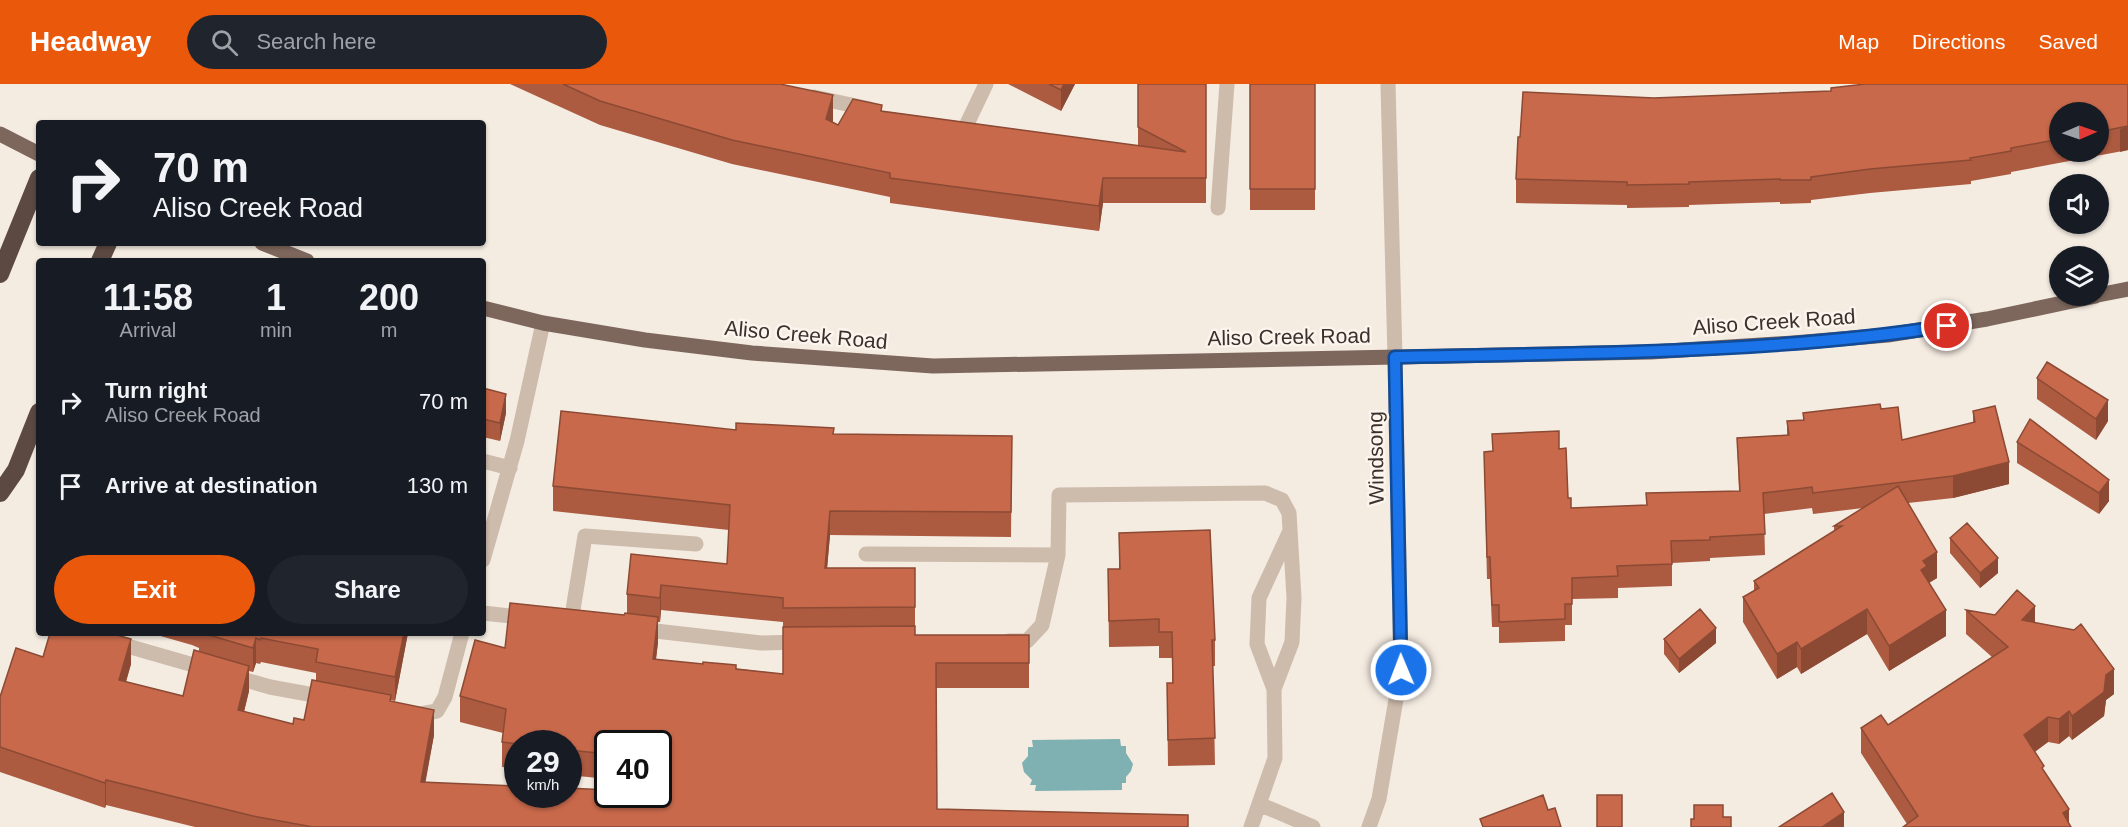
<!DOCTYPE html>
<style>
body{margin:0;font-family:Helvetica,sans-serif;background:#20242c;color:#f1f3f6;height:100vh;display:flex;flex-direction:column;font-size:22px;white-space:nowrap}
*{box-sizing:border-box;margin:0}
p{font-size:20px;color:#9ea1a6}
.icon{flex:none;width:33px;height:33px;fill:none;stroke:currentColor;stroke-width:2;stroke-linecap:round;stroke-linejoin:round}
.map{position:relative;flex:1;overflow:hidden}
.panel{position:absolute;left:36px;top:174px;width:450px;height:378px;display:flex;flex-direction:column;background:#171b24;border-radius:6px;box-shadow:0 2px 4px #0004}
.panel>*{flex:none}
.top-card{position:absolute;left:36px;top:36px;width:450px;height:126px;border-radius:6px;box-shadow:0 2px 4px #0004;background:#171b24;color:#f1f3f6;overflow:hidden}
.needle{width:39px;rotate:88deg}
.buttons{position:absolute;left:2049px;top:18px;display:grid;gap:12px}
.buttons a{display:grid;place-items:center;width:60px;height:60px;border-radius:50%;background:#171b24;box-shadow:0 2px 4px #0004;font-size:30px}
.speed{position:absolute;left:504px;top:646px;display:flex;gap:12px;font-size:30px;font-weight:700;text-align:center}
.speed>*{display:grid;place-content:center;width:78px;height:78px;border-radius:50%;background:#171b24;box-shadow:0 2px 4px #0004;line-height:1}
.speed small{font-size:15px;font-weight:400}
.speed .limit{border:3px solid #111;border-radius:9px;background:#fff;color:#111}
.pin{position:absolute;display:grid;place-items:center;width:51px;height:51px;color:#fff;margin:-26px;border:3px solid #fff;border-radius:50%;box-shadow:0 2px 6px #0007}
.me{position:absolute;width:66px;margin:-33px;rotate:359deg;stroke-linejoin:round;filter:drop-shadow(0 0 4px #0008)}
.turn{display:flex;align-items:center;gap:21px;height:126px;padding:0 18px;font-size:27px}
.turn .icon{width:78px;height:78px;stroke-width:2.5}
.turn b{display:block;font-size:42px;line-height:51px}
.eta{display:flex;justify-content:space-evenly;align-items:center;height:102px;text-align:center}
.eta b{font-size:36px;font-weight:800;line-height:42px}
.button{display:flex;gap:12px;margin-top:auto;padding:12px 18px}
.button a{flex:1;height:69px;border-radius:36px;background:#ea580c;color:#fff;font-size:24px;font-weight:800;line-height:69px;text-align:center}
.button a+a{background:#20242c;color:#f1f3f6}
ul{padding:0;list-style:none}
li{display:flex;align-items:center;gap:18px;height:84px;padding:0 18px}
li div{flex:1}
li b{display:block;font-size:22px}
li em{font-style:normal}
header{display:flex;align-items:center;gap:36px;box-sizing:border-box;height:84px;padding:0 30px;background:#ea580c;color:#fff}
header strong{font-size:28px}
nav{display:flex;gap:33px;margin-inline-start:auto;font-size:21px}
.search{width:420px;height:54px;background:#20242c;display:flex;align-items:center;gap:15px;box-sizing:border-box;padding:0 21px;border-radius:33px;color:#9ea1a6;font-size:22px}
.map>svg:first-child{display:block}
</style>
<header>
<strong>Headway</strong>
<div class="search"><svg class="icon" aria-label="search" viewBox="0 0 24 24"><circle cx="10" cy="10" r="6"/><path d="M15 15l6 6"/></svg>Search here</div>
<nav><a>Map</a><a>Directions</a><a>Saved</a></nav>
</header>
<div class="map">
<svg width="2128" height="743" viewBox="0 0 2128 743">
<rect width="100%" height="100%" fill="#f4ebe1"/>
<!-- water -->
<path fill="#7fb0b2" d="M1120,655L1121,662H1126V669L1133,680L1131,687L1126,693V699H1122V706L1035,707L1036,701H1030L1032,696L1024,688L1022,679L1028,672V663H1033L1032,656Z"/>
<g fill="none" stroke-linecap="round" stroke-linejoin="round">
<!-- minor -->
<path stroke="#cdbbac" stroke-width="15" d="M814,13L870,25
M965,44L986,0
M1218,124L1227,0
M483,377L510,384
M866,470L1058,471
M483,476L517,357L543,239
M483,529L528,534
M571,538L585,452L696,460
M638,545L761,559L802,558
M86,549L89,551L270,603L330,614
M1009,557H1027L1042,541L1058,471L1059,411L1265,409L1282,416L1289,429L1294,514L1292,558L1274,605
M415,631L437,627L445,613L462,549
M1259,720L1313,743
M1251,743L1275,674L1274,605L1257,560L1259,514L1289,449
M1369,743L1379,715L1401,586L1395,273L1388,0"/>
<!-- major -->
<path stroke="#7d675c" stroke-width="15" d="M0,50L39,70
M262,159L307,177
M2098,211L2128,205
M483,224L543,239L645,256L752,269L933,282L1651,268L1793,259L1888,251L1987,235L2096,212"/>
<!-- highway -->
<path stroke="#5c4a42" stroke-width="18" d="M100,177L108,159
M0,190L39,94
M0,409L16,386L39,328"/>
</g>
<!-- wall -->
<path fill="#ac5a40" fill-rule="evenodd" d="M510,0H780L833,36V38L838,41L882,27L1138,62V0H1206V119H1103L1099,147L890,119V113L732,80L600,41Z
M1008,0H1075L1061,27Z
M1250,0H1315V126H1250Z
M2128,0V66L2011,88V90L1971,97V100L1870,109L1811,116V119L1780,120V118L1689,121V123L1627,124V121L1516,119V95L1520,53L1654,14ZM2060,28H2098V68H2060Z
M2037,294L2108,337L2096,356L2037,315Z
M483,304L506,329L500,357L483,353Z
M1881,325L1902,356L1973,339V327L2009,400L1953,414L1908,419L1937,494L1929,499L1946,552L1889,587L1867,550L1801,590L1797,583L1777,595L1743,538V513L1754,506V497L1834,447V442L1863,424L1813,430L1812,424L1764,430L1765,471L1710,474V477L1672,479V502L1618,504V514L1572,515V541H1565V557L1499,559V543H1492L1490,495H1487L1484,368L1559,365L1568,414L1571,424L1646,421L1739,407L1737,354L1787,351V337L1803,336V329Z
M2030,335L2109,417L2099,430L2017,379V358Z
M736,346L834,350L1012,352L1011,453L830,451L827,484H915V551H1029V604H936L937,725L1188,743H195L106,721L105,724L0,688V613L43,573L131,580L126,598L183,612L199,568V564L192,561L150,549H408L395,617L391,616V618L434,651L425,698L658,711V660H608V695L568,691V660H518V685L502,683V658L503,649L460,638V612L505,564L624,531L627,529V510L727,480L729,446L553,427V402ZM661,526L783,538V590L656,575L658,558V538H660ZM261,578L316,589V597L304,636L293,640L244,628L249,607V587L253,588L256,579L260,580Z
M1119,449L1215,556V582H1213L1215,681L1168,682L1167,599H1172V574H1159V562L1109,563L1108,485H1119Z
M1950,454L1998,489L1980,504L1950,469Z
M1966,526L2035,538L2114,610L2106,616L2104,632L2072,656L2069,652L2059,660L2048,658L2035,668L1907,740L1861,669V644L1888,641L1992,573L1966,550Z
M1664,555L1716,559L1679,589L1664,570Z"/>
<!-- shaded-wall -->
<path fill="#8c4a34" d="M1064,0H1075L1061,27V6Z
M833,11V36L826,60V35Z
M2128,42V66L2120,68V45Z
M1103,94V119L1099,147V122Z
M506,310V329L500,357V339Z
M2108,316V337L2096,356V335Z
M2009,378V400L1953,414V392Z
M2109,396V417L2099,430V409Z
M830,427V451L825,508V484Z
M1937,468V494L1927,500L1921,486L1923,477Z
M1998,474V489L1980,504V489Z
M661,501V526L660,538V514Z
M2035,522V547L2022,536Z
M1867,525V550L1801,590V565Z
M1946,526V552L1889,587V562Z
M658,533V558L653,600V575Z
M1716,544V559L1679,589V575Z
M404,549H408L395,617V593Z
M256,554V579L253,588V564Z
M131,555V580L119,621V596Z
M1797,558V583L1777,595V570Z
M249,582V607L238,651V626Z
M2114,585V610L2106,616L2104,632L2072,656V632L2106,591Z
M434,626V651L421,723V698Z
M2069,627V652L2059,660V635Z
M2048,633V658L2024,675V651Z
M106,696V721L105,724V699Z
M2069,725V743L2063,729Z
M1844,728V743H1822Z"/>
<!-- building -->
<path fill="#c8694b" stroke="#8c4a34" stroke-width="1.5" d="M563,0H780L833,11L826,35L838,41L853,15L882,21L881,27L1186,68L1138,43V0H1206V94H1103L1099,122L890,94V89L732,56L600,17Z
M1049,0H1064L1061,6Z
M1250,0H1315V105H1250Z
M1865,0H2128V42L2098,48V28H2060V55L2011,64V67L1970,74L1971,76L1870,85L1811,93V96H1780V95L1689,98V100L1627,101V98L1516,95L1518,53H1520L1523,8L1654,14L1831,7V4Z
M2047,278L2108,316L2096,335L2037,294Z
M483,304L506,310L500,339L483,335Z
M1880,320L1881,325L1898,323L1902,356L1975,338L1973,327L1995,322L2009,378L1953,392L1813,409L1812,403L1763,409L1765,450L1710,453V456L1671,457L1672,480L1617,482L1618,492L1572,494V520H1565V535L1499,538V521H1492L1490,473H1487L1484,368L1493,367L1492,350L1559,347V365L1566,364L1568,414H1571V424L1647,421L1646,409L1740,407L1737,354L1789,351L1787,337L1804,336L1803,329Z
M561,327L736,346V339L834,344L833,350L1012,352L1011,428L830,427L825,484H915V523L783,524V514L661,501L660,514L627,510L631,470L727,480L730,421L553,402Z
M2030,335L2109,396L2099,409L2017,358Z
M1898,402L1937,468L1923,477L1927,482L1921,486L1946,526L1889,562L1867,525L1801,565L1797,558L1777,570L1743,513L1759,504L1754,497L1842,442H1834Z
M1967,439L1998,474L1980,489L1950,454Z
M1210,446L1215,556H1212L1215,654L1168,656L1167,599H1173L1172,548H1159V535L1109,537L1108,485H1120L1119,449Z
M2017,506L2035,522L2022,536L2074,546L2081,540L2114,585L2106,591L2104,608L2072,632L2069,627L2059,635L2048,633L2024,651L2044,682L2042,684L2069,725L2063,729L2071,743H1903L1918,732L1861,644L1881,631L1888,641L2008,563L1966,526L1995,531Z
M510,519L624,531L625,529L658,533L653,575L703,580V578L736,581V585L783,590V543L915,542V551H1029V579H936L937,725L1188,731V743H313L253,732L106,696L105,699L0,663V613L16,564L43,573L50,549H110L131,555L119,596L183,612L194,566L249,582L238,626L293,640L294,634L304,636L312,596L391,611L390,617L434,626L421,698L518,702V711H568V704L608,706V711H658V660H608V670L568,666V660H519L502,658L506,625L460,612L475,556L505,564Z
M1700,525L1716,544L1679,575L1664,555Z
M202,549H404L395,593L316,578L318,565L261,554L260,556L256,554L253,564Z
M1832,709L1844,728L1822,743H1779Z
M1543,711L1548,726L1555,724L1561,743H1483L1480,735Z
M1597,711H1622V743H1597Z
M1694,721H1723V733H1731V743H1691V735H1694Z"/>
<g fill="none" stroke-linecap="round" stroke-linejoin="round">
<defs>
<path id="route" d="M1401,586L1395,273C1579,269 1765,270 1947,242"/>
</defs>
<!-- route casing -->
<use href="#route" stroke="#114b97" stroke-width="15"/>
<!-- route -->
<use href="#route" stroke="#1a73e8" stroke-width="10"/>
</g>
<g text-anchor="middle" stroke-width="5" stroke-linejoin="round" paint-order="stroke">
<!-- street labels -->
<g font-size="21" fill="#3b302b" stroke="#fbf5ee">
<text transform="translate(1774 238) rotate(-4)" y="7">Aliso Creek Road</text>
<text transform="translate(806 251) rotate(5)" y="7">Aliso Creek Road</text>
<text transform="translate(1289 253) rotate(-1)" y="7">Aliso Creek Road</text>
<text transform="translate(1376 374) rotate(-91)" y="7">Windsong</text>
</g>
</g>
</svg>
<div class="buttons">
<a><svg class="needle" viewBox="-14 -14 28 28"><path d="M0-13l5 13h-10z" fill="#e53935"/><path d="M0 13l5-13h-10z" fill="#9ea1a6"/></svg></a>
<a><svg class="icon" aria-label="sound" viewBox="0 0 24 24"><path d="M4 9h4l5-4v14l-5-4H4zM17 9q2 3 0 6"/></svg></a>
<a><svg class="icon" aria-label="layers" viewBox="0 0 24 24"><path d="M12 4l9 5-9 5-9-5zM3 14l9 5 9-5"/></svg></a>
</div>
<div class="speed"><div>29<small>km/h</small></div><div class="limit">40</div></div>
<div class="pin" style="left:1947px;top:242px;background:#d93025"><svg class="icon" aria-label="arrive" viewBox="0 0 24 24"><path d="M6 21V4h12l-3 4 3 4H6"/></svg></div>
<svg class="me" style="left:1401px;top:586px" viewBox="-20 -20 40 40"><circle r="17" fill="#1a73e8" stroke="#fff" stroke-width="3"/><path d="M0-11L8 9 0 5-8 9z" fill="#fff"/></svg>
<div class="top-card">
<div class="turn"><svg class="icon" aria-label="right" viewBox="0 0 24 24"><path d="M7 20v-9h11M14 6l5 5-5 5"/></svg><div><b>70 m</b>Aliso Creek Road</div></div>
</div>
<section class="panel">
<div class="eta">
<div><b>11:58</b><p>Arrival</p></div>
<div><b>1</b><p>min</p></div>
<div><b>200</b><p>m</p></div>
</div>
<ul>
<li><svg class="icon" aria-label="right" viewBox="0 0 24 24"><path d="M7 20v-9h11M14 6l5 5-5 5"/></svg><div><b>Turn right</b><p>Aliso Creek Road</p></div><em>70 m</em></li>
<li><svg class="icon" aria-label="arrive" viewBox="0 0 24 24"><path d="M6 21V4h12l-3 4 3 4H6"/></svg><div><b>Arrive at destination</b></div><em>130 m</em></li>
</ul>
<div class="button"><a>Exit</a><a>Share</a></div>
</section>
</div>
